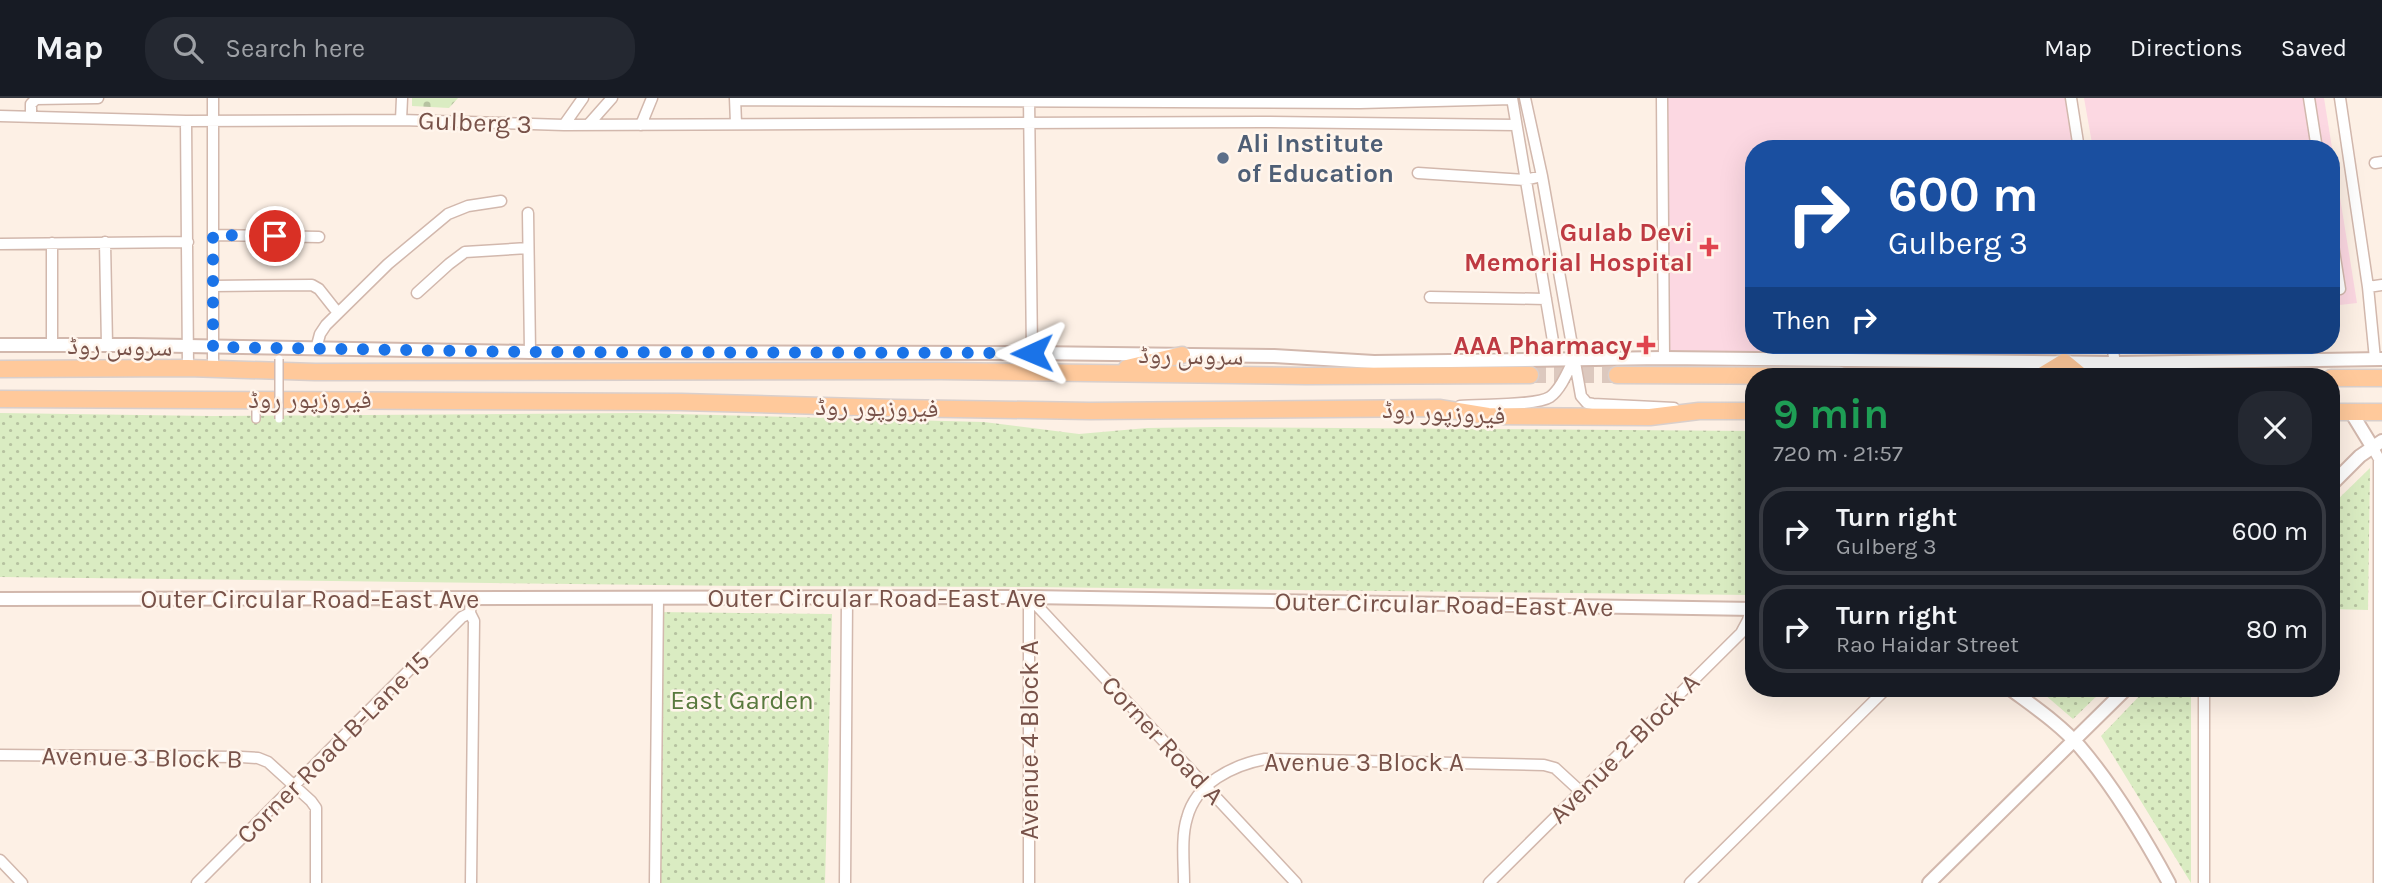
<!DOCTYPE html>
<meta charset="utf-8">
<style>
body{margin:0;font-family:Karla,"Noto Naskh Arabic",sans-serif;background:#242831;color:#f1f3f6;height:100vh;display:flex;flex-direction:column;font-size:26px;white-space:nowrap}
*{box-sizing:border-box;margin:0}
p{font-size:23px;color:#9ea1a6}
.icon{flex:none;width:38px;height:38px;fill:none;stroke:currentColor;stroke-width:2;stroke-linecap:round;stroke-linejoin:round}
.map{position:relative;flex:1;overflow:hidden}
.details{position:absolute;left:1745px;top:270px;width:595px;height:329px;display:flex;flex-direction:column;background:#171b24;border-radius:28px;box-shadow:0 7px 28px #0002}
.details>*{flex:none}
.guide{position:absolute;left:1745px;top:42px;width:595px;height:214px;border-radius:28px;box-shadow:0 7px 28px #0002;background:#1a4fa0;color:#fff;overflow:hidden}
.pin{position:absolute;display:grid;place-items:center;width:60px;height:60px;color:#fff;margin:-30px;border:4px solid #fff;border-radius:50%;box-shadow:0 2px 7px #0007}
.me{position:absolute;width:77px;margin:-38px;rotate:269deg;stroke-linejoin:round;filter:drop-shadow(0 0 5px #0008)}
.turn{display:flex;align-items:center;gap:24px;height:147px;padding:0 28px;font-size:32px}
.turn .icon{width:91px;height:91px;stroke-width:2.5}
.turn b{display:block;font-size:49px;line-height:60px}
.then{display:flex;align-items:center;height:66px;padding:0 28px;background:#0003;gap:14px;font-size:26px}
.round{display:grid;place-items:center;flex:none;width:74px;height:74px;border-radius:28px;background:#242831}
.headline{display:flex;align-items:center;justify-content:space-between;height:119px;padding:0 28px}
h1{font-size:42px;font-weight:700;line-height:52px;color:#1e9e55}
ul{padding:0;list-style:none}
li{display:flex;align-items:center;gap:21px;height:88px;margin:0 14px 10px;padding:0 14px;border:4px solid #363941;border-radius:28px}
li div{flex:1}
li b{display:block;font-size:26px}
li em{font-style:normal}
header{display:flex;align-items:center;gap:42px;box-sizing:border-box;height:98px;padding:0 35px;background:#171b24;border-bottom:2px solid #363941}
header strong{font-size:33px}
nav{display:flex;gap:38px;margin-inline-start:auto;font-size:24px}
.search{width:490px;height:63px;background:#242831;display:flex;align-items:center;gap:18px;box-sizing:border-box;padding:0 24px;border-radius:28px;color:#9ea1a6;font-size:26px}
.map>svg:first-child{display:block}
</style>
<header>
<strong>Map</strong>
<div class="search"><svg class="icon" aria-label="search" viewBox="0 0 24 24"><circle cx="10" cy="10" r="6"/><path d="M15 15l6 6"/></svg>Search here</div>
<nav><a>Map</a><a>Directions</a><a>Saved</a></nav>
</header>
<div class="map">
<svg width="2382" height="785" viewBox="0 0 2382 785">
<defs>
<pattern id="cemetery-stones" width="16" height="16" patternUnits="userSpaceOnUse" patternTransform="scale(1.75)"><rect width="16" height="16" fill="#daecc2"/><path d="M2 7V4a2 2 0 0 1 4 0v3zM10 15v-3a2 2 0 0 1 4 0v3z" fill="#b6c2a0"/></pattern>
<pattern id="park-dots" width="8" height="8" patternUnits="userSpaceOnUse" patternTransform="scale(1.75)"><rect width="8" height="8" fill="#daecc2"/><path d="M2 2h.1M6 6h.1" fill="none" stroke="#b6c2a0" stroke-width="1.8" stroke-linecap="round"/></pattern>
</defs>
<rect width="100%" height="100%" fill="#fdf0e5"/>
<!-- medical -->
<path fill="#fcd8e2" d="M1668,0H2065L2074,51H1754V247H2112L2113,251L1663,255Z
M2084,0H2324L2357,205L2331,208V51H2093Z"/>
<!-- cemetery -->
<path fill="url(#cemetery-stones)" d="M412,0H458L449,10L412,8Z"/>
<!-- park -->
<path fill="url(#park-dots)" d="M0,315L211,318L638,315L984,324L1079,336L1147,330L1217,329L1753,333V497L1030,489L742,488L0,479Z
M2370,370L2368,512L2331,511V408Z
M655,514L832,516L825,785H661Z
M2037,590H2105L2073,621Z
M2147,590H2191V785L2101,638Z"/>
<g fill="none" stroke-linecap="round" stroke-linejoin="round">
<!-- primary-tunnel -->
<path stroke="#dcc8be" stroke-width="16" stroke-dasharray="16 8" stroke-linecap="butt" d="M1530,277H1617"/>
<defs>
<path id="pedestrian" d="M256,301V321"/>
<path id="minor" d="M213,0V271
M735,0L736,25
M1029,0L1032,255
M1512,0L1556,261
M1525,0L1542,78L1581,298L1587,305L1593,306L1674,310
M1662,0L1664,260
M2071,0L2079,51
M2309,0L2317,51
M2340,0L2368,189L2375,261
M735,2L1360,5L1512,1
M0,18L186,23L188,270
M31,19V6L36,1L98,0
M401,22L402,0
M186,23L401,22L564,27L1262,24L1516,27
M564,27L583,0
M588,27L612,0
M641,27L652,0
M2375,65L2382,64
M1418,75L1525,82L1542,78
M528,115L530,254
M2331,134L2340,191
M213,137L319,139
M105,144L107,247
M52,145V247
M0,146L188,144
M213,188L312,187L319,191L338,215
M2368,189L2382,187
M417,195L449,166L465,154L528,150
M1430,199L1546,201
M2112,247L2115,265
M316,251L320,236L326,227L388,166L448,116L468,108L501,103
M1460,308C1480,306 1536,308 1550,299C1561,291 1568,273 1574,261
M2373,350L2379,361V785
M1029,499L1296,785
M1029,499V785
M471,501L470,515L474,523L471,785
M2204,590V785
M0,657L241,659L258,660L268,664L311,703L316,710V785
M0,762L22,785
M197,785L462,519L470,515
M655,785L658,500
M845,785L847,501
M1184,785C1184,765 1181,739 1187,720C1196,685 1233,667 1265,661L1544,667L1555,670L1580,693
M1489,785L1741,535L1748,522L1751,511
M1690,785L1887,590"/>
<path id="tertiary" d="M0,247H133L530,254L1032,255L1274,258L1374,264L1664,260L2115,265L2382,261
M2351,314L2373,350
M2331,387L2360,358L2382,343
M0,501L1029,499L1754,511
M2009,590C2033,608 2060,626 2080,649C2115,690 2143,737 2169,785
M1929,785L2127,590"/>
<path id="primary" d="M1127,270L1182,257
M0,271L188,270L315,274L941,273L1306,278L1530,277
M1617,277L1839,278
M2041,278L2064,264L2081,278
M2331,280H2382
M0,301L681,304L895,310L1090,313L1439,310L1488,318L1650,319L1699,313H1754
M2331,314H2382"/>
</defs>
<!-- pedestrian casing -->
<use href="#pedestrian" stroke="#d2b8ad" stroke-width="10"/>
<!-- minor casing -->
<use href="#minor" stroke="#d2b8ad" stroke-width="13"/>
<!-- tertiary casing -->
<use href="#tertiary" stroke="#d2b8ad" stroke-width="16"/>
<!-- primary casing -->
<use href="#primary" stroke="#d9cfcc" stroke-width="19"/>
<!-- pedestrian -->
<use href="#pedestrian" stroke="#fff" stroke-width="7"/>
<!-- minor -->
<use href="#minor" stroke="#fff" stroke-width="10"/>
<!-- tertiary -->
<use href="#tertiary" stroke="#fff" stroke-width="12"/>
<!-- primary -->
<use href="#primary" stroke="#ffc99b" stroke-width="16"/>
<defs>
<path id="pedestrian-bridge" d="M279,261V321"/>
</defs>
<!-- pedestrian-bridge casing -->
<use href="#pedestrian-bridge" stroke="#d2b8ad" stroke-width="10" stroke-linecap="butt"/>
<!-- pedestrian-bridge -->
<use href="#pedestrian-bridge" stroke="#fff" stroke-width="7"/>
</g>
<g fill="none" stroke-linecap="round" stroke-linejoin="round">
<!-- route -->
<path stroke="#1a73e8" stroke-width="12" stroke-dasharray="0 21.6" d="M275,138L213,137V249L530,254L1032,255"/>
</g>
<!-- markers -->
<circle fill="#5c6f8a" stroke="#fff5ec" stroke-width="2.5" cx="1223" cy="60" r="7"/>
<g fill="#e0444e" stroke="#fff5ec" stroke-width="2.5">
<path d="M1705.5 138.5h7v7h7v7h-7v7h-7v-7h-7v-7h7z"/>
<path d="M1642.5 236.5h7v7h7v7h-7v7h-7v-7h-7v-7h7z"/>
</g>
<g text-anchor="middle" stroke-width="5" stroke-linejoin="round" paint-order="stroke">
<!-- street labels -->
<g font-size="26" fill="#785249" stroke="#fff5ec">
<text transform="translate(475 24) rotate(2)" y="9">Gulberg 3</text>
<text transform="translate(120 248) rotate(1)" y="9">سروس روڈ</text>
<text transform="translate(1191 257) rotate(1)" y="9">سروس روڈ</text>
<text x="310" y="310">فیروزپور روڈ</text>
<text transform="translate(877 309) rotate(1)" y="9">فیروزپور روڈ</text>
<text transform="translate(1444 314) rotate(3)" y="9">فیروزپور روڈ</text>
<text x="877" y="509">Outer Circular Road-East Ave</text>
<text x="310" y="510">Outer Circular Road-East Ave</text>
<text transform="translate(1444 506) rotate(1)" y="9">Outer Circular Road-East Ave</text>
<text transform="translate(1029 642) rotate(-90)" y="9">Avenue 4 Block A</text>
<text transform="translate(1163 642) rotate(47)" y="9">Corner Road A</text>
<text transform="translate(333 649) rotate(-45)" y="9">Corner Road B-Lane 15</text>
<text transform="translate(1624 650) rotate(-45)" y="9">Avenue 2 Block A</text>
<text transform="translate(142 659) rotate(1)" y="9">Avenue 3 Block B</text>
<text x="1364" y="673">Avenue 3 Block A</text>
</g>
<!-- service labels -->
<g font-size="26" font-weight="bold" fill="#4e5e75" stroke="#fff5ec" text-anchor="start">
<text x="1237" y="54">Ali Institute<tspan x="1237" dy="30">of Education</tspan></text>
</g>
<!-- health labels -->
<g font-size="26" font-weight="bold" fill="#be3a42" stroke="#fff5ec" text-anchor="end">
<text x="1693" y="143">Gulab Devi<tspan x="1693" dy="30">Memorial Hospital</tspan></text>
<text x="1632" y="256">AAA Pharmacy</text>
</g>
<!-- park labels -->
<g font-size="26" fill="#58793d" stroke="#fff5ec">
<text x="742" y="611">East Garden</text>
</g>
</g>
</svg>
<div class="pin" style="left:275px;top:138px;background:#d93025"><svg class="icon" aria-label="arrive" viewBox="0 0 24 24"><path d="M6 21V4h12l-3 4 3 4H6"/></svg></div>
<svg class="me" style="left:1032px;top:255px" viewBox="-20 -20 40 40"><path d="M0-17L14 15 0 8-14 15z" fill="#1a73e8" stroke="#fff" stroke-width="4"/></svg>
<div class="guide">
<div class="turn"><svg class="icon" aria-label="right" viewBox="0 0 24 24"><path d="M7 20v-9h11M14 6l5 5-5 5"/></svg><div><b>600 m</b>Gulberg 3</div></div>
<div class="then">Then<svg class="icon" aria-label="right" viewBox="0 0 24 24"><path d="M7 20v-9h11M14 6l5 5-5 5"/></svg></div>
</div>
<section class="details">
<div class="headline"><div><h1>9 min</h1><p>720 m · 21:57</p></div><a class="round"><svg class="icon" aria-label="close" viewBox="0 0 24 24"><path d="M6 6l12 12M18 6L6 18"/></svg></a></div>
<ul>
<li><svg class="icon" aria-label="right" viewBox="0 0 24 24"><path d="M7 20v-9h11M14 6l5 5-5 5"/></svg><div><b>Turn right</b><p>Gulberg 3</p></div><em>600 m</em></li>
<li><svg class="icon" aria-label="right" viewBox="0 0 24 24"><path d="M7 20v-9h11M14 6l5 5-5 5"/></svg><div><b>Turn right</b><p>Rao Haidar Street</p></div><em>80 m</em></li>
</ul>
</section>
</div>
